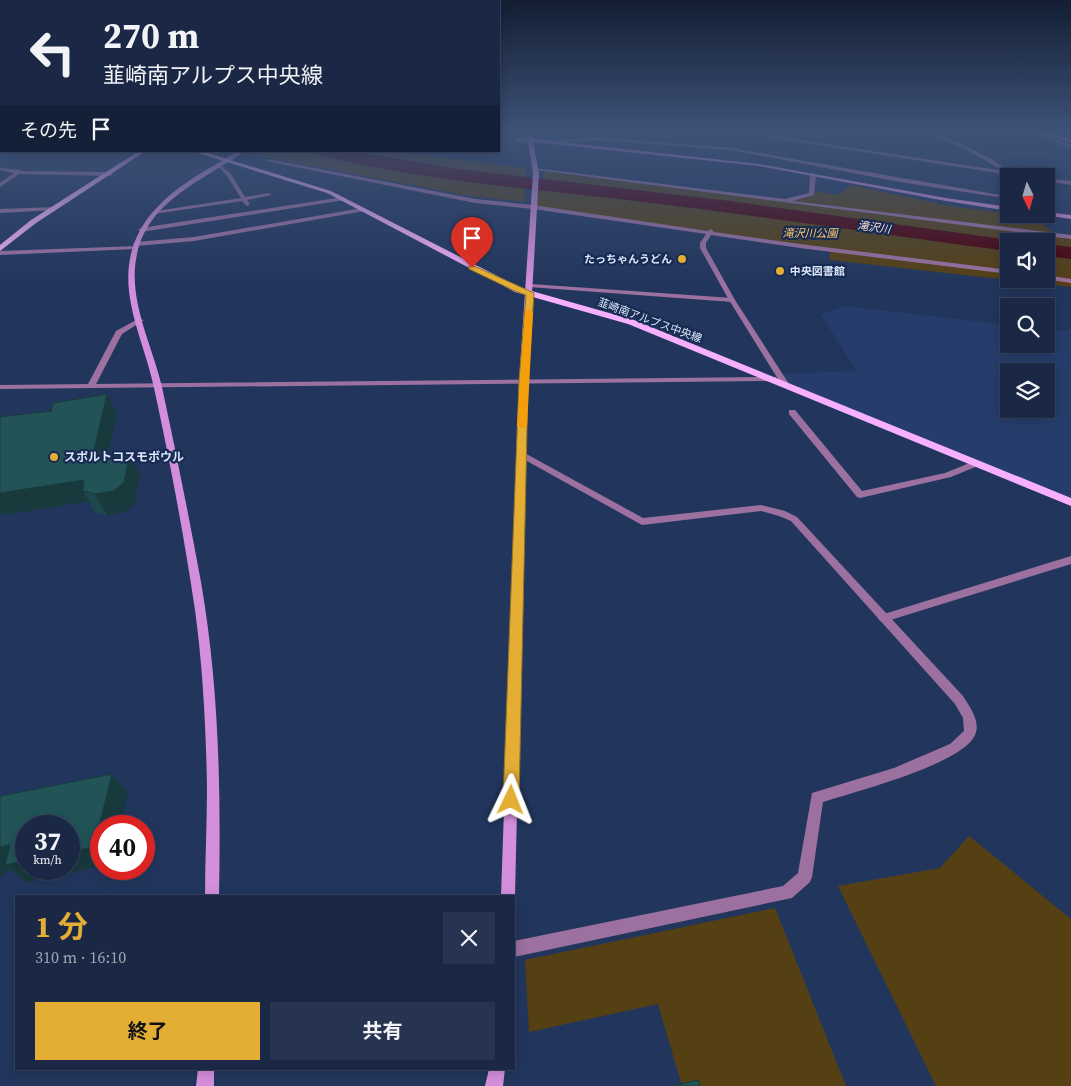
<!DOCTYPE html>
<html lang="ja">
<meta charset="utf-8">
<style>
body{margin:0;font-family:"Source Serif 4","Noto Sans JP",serif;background:#273451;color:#f1f3f6;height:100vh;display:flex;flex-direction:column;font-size:19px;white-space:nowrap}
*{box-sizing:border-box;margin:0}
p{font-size:16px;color:#9fa6b3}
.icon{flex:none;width:28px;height:28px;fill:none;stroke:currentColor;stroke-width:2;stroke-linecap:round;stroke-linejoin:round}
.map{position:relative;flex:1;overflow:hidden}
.panel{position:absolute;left:15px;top:895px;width:500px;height:175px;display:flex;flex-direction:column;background:#1a2846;border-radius:0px;box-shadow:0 2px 12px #0003,0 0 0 1px #38445f}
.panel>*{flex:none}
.guide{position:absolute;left:0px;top:0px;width:500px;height:152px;box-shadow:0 2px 12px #0003,0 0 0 1px #38445f;background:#1a2846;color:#f1f3f6;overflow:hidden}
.needle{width:32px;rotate:175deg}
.tools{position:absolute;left:1000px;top:168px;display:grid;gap:10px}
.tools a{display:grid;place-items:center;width:55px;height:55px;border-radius:0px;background:#1a2846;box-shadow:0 2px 12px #0003,0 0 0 1px #38445f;font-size:25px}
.speed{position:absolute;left:15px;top:815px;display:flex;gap:10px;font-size:25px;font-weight:700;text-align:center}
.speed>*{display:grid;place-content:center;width:65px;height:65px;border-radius:50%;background:#1a2846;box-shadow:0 2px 12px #0003,0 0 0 1px #38445f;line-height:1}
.speed small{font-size:12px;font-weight:400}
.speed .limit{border:8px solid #d22;background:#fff;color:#111}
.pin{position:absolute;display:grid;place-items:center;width:42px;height:42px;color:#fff;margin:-51px -21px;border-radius:50% 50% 50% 0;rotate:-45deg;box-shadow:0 0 5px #0007}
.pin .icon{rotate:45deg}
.me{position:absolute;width:55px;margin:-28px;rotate:2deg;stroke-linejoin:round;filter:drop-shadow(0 0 4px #0008)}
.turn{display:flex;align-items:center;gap:18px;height:105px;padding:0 20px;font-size:22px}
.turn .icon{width:65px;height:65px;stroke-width:2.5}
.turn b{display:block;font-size:35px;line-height:42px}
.then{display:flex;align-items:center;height:48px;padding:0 20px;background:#0003;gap:10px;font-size:19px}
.round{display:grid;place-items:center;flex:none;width:52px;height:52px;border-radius:0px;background:#273451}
.summary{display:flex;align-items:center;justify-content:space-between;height:85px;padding:0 20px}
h1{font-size:30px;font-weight:700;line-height:38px;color:#e4ae35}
.primary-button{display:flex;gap:10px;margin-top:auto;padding:10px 20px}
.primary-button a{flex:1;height:58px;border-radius:0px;background:#e4ae35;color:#111;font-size:20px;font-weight:700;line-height:58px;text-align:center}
.primary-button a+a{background:#273451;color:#f1f3f6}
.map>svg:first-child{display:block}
</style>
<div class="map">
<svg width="1071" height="1086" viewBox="0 0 1071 1086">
<rect width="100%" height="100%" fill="#22365d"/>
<!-- built -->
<path fill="#263d6b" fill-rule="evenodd" d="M844,306L1009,325V344H1046V329L1066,331L1071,329V498L785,382L780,374L857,371L821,315ZM1009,371H1046V409H1009Z"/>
<!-- green -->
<path fill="#554013" d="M249,151H308L524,186L525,202L470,196L260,156L258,153H245Z
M338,151H390L525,168L526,180Z
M542,171L787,202L815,195V191L837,195L852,185L949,206L1037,217L1054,235L1071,237V251L1046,248V241L1009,243L765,211V208L751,209L545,182Z
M535,182L1009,245V272L806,246L534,207Z
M1046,250L1071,253V281L1046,277Z
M830,251L1009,273V279H1046L1071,282V287L830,260Z
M969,836L1071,919V1086H936L838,886L940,868Z
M775,908L846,1086H682L658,1004L529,1032L525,960Z"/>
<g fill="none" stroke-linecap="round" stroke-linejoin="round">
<!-- river -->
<path fill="#4c0109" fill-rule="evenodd" d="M316,151H351L460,169L730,201L1017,241H1009V251L969,246C860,231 752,215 643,202C535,189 424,181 318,155Z
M1046,244L1071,247V259L1046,256Z"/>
<!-- lane -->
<path fill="#9c71a0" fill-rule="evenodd" d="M5,151H110V152L108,153Z
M17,171L110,172L113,174L110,176L19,174Z
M57,207V209L55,210L0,213V209Z
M137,246V248L135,249L0,255V251Z
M531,284L732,298L735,300L732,302L529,287V285Z
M138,319L144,320L122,334L95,386L91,388H88L87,386L116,331Z
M789,410H795L862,491L945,473L977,460L981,463L980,465L951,477L860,498L857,497L789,414Z
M1071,556V564L884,622L880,621L878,618L880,615L884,614Z"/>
<!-- street -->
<path fill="#9c71a0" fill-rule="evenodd" d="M734,132H748L1004,171L967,150L923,132H931L960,143L991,159L1012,173L1028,176H1017Z
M1031,132H1038L1071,145V148Z
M1054,132H1061L1071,136V139Z
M580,138H601L731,148L1000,195L997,197L900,182L731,150L601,140L541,143L539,142Z
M268,159L475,199L533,205L708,231L711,229L714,232L800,244L1009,270V274L800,248L711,235L706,243V248L735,300L789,384L785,386L781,384L729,300L700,248V243L706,234L533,209L475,203L266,161Z
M219,164L231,174L245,197L269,193L272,195L247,200L250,204L247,206L242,201L154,214V212L156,211L241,198L227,176L217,165Z
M0,168L19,170L22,172L0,187V183L14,173L0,170Z
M534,168L785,199L809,193L810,175L813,173L816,175L814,195L793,201L1071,235V239L536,170Z
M1046,178L1071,181V185L1046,181Z
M343,197L345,198V200L141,232L138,230L141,228Z
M362,208L365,210L364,211L194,241L136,246L133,244L136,242L194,237Z
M1046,275L1071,279V283L1045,279Z
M773,377H776V381L0,389V385Z
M521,451L643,518L761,505L785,511L797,517L963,696C970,707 981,722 975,735C963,764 854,792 823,802L812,877L810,882L792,898L514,957V941L783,886L798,873L812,793L894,768L950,744L964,731L963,718L955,704L791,521L779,516L761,511L642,525L518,456L517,454L518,452Z"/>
<!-- secondary -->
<path fill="#d48fdc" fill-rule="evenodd" d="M527,132H531L533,139L759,164L946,198L1009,207V211L946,201L759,166L533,142L539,173L527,382L515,896L514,900V896H501L519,382L533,173L528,142L499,138V136L528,139Z
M1050,132L1071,140V143L1042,132Z
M239,151H245C205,180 149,199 137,254C127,299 152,344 162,387C176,452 189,517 201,582C219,686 221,790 219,896H205C205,860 207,824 207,787C206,728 203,669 195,610C184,536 170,461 154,388C145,344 120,299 131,254C143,202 197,175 239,151Z
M1046,212L1071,215V219L1044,215L1043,214H1046Z
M198,1069H214V1086H196Z
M489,1069H505L503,1086H485Z"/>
<!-- primary -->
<path fill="#f7b0fe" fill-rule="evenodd" d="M0,149L4,151L3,152L0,153Z
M139,151H146L36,223L0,251V245L31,220Z
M191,151H201L331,191L521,288L634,320L1071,498V506L628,324L515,292L327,193Z"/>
</g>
<!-- wall -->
<path fill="#1d474b" d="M499,132H517V148L514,151L499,149Z
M51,411L117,414L107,457L140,474L135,503L125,512L107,515L95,512L89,501L4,515Z"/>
<!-- shaded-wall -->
<path fill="#183a3d" d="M514,132H517V148L514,151Z
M107,394L117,414L103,479L92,459Z
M130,454L140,474L135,503L125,512L107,515L95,494Z
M84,480L83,491L89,501L4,515L0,510V493Z
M112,774L128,793L120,826H101V866L26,882L10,869L0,878V847L10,845L26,859V869H69V852Z"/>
<!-- building -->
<path fill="#225357" stroke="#183a3d" d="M107,394L92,459L130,454L124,482L114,491L95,494L83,491L84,480L0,493V417L51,411L53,403Z
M112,774L94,847L69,852V826H26V861L5,865L10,845L0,847V796Z
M698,1080L700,1086H672Z"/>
<!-- sky -->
<linearGradient id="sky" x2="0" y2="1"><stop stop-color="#131e33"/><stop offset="0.46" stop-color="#3e5278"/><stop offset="1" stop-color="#3e5278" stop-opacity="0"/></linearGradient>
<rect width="1071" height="285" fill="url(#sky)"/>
<!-- route -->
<path fill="#e4ae35" stroke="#947122" d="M469,266H474L534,293L528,382L519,800L516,805L511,807L506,805L503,800L519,382L526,295L515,291L469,269Z"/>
<!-- slow -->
<path fill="#f59e0b" d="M529,309L533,312L527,426L522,428L517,426L525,312Z"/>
<!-- markers -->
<g fill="#e4ae35" stroke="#182b52" stroke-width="2">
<circle cx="682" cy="259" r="5"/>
<circle cx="780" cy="271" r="5"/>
<circle cx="54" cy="457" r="5"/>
</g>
<g text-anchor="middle" stroke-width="4.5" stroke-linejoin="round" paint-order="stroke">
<!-- far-water labels -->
<g font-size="11" font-style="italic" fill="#f3d6d4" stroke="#182b52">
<text transform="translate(874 227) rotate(8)" y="4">滝沢川</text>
</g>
<!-- far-park labels -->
<g font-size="11" font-style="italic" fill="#fdcc69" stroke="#182b52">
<text x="810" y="237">滝沢川公園</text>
</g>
<!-- far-poi labels -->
<g font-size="11" font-weight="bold" fill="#dbe6fa" stroke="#182b52" text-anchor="end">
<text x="672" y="263">たっちゃんうどん</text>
<text x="790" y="275" text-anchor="start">中央図書館</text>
</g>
<!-- far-street labels -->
<g font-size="11" fill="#dbe6fa" stroke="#182b52">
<text transform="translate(650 320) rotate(20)" y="4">韮崎南アルプス中央線</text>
</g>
<!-- poi labels -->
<g font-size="12" font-weight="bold" fill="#dbe6fa" stroke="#182b52" text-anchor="start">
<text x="64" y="461">スポルトコスモボウル</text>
</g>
</g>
</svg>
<div class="tools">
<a><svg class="needle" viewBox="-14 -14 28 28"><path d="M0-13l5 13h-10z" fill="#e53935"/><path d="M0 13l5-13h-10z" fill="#9fa6b3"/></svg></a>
<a><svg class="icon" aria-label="sound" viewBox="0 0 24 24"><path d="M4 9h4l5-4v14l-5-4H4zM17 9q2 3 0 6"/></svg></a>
<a><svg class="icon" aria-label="search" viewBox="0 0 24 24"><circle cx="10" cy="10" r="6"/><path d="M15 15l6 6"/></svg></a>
<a><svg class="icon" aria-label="layers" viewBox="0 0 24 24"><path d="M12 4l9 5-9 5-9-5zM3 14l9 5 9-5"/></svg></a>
</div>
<div class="speed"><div>37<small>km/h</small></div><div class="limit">40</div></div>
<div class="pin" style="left:472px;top:268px;background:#d93025"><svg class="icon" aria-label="arrive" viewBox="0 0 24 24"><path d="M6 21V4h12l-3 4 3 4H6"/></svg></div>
<svg class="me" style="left:511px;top:800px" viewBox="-20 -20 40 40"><path d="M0-17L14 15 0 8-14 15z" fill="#e4ae35" stroke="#fff" stroke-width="4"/></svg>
<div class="guide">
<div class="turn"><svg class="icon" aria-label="left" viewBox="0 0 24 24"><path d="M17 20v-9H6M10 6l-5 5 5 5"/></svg><div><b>270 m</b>韮崎南アルプス中央線</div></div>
<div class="then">その先<svg class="icon" aria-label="arrive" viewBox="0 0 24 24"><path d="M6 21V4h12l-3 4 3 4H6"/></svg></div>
</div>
<section class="panel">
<div class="summary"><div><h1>1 分</h1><p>310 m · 16:10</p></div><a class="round"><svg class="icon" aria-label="close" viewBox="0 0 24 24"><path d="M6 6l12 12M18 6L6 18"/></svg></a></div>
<div class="primary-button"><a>終了</a><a>共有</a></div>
</section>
</div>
